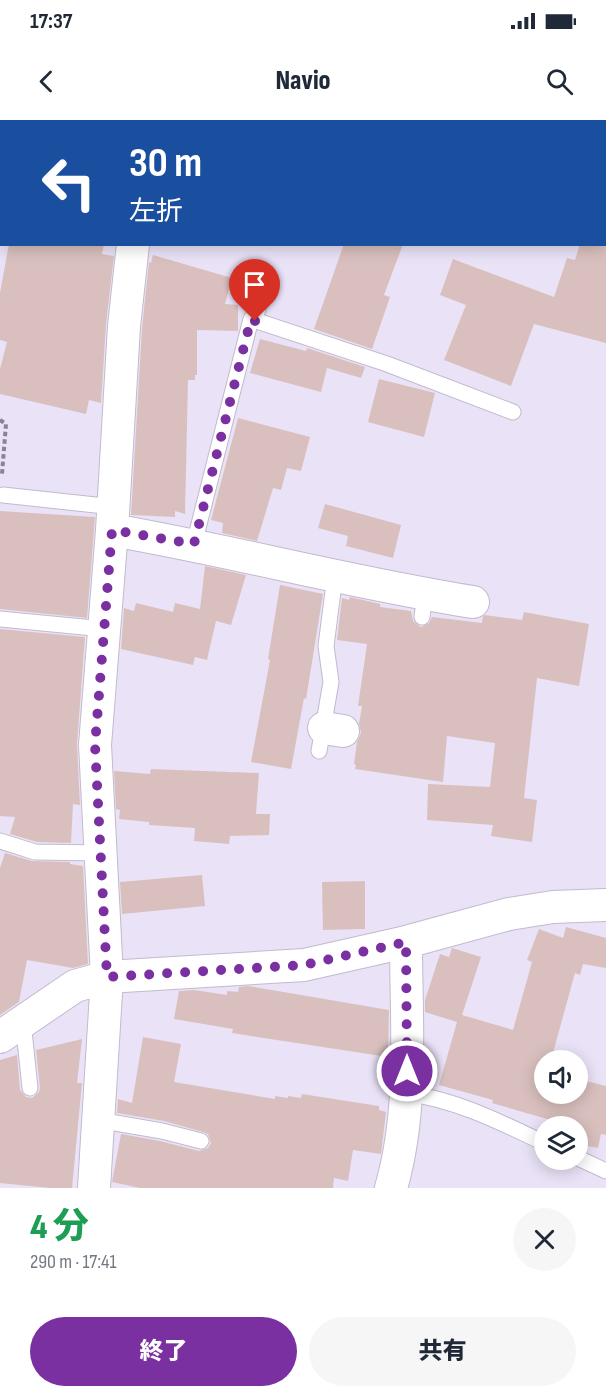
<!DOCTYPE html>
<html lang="ja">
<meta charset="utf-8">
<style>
body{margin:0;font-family:"Sofia Sans Condensed","Noto Sans JP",sans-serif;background:#f6f6f7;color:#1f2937;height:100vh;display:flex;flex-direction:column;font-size:22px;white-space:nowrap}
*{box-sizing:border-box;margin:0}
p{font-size:20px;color:#747a83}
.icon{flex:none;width:33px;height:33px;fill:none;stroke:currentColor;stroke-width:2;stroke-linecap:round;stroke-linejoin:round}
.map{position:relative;height:1068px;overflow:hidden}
.details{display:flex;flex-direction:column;background:#fff;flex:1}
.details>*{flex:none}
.top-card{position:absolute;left:0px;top:0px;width:606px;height:126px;box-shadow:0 3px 15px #0003;background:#1a4fa0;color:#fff;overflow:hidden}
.fabs{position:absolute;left:534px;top:930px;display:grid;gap:12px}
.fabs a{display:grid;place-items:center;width:54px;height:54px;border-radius:50%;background:#fff;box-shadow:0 3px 15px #0003;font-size:30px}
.pin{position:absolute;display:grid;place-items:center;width:51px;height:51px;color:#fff;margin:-62px -26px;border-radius:50% 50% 50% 0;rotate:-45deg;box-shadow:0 0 6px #0007}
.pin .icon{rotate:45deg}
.me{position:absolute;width:66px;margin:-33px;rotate:0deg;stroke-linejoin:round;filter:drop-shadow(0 0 4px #0008)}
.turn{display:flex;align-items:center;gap:21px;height:126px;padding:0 30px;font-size:27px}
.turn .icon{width:78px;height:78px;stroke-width:2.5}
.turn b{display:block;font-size:42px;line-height:51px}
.round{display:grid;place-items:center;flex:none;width:63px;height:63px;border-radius:32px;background:#f6f6f7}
.overview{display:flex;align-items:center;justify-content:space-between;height:102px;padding:0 30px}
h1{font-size:36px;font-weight:800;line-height:45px;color:#1e9e55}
.primary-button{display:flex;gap:12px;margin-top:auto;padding:12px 30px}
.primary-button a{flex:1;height:69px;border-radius:36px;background:#7b30a2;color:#fff;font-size:24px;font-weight:800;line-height:69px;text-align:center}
.primary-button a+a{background:#f6f6f7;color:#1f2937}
.status{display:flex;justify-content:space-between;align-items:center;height:42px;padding:0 30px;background:#fff;direction:ltr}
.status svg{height:16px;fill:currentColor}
header{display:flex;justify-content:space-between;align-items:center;height:78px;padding:0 30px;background:#fff;font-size:27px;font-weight:800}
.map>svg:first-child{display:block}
</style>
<div class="status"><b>17:37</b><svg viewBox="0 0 49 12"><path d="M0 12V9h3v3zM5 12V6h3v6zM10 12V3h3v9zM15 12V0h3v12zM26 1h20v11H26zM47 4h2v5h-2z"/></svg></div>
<header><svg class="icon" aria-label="back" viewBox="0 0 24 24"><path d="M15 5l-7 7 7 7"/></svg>Navio<svg class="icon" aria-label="search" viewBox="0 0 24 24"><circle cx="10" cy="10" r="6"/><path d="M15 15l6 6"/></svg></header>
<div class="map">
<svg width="606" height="1068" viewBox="0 0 606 1068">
<rect width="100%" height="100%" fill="#eae2f7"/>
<!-- building -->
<path fill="#d9c0be" d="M9,124H104L102,134L114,136L106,204L101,283L89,280L86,294L0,274V249L7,222L0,220V173Z
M344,124H403L384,175L390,177L372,229L314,209Z
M580,124H606V223L534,204L511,266L444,240L466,185L440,175L453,139L554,177L567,138L575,140Z
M153,135L232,158L225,184L238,185V211L197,210V255H195V260H188L185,394L175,391V397L131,395L142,208L149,142L151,143Z
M260,219L306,231L307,228L365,247L361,258L327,248L321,272L250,253Z
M379,259L435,273L424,317L368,302Z
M238,298L310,317L301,351L287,348L281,370L273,368L257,421L222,413L223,403L211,400Z
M325,384L401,405L393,438L346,426L348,416L318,408Z
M0,391L95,397L87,498L0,489Z
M205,446L246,455L231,505L216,501L207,540L195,537L193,545L121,529L124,488L134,491L136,483L173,492L175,483L200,489Z
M280,465L323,474L306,579L304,578L291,649L251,642L270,540L268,539Z
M350,477L380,484V487L411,491L413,501L421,507L429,503L432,497L482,503L483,496L485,495L522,500L524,492L589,504L579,566L537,558L524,678L537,680L532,722L491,716L493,705L427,700L428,664L490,667L495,623L447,616L443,662L355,649L356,645L354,644L357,622L361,613L359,604L362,586H358L367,524L337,520L342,478L349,480Z
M0,509L85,517L77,624L80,685L73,684L71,723L37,722L10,714L15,697L0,696Z
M151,649L259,653L256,694H270L269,715L230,716L229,724L194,721L195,708L149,705V702L119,699L120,690L116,689L114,651L150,654Z
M5,733L32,741L70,742V744L83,746L88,844L73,848L27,840L19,882L0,895V748Z
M202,755L205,786L122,794L120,762Z
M365,761V809L323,810L322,762Z
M566,807L606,818V848L583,844L580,855L575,853L551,940H544V974H578V959L606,966V1015L601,1014L598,1028L578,1024V1006H553L554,1001L492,983L493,980L439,965L457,902L425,892V880L440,834L449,837L452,828L481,837L462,895L513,910L532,842L527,840L539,809L563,818Z
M248,866L389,890L388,937L232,913L233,909L174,899L179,871L194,870L227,875V871L238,872L239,867Z
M143,917L181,924L174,962L275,979V976L288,978V976L301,978L302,974L379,986V990L386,992L381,1034L353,1030L348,1061L334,1058L333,1068H140L112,1062L121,1014L160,1021L199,1031L208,1028L211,1023L208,1014L203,1012L164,1001L117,993L118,979L132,983Z
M82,919L77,963H82L72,1068H50L0,1063V940L17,935L20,970L26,977L32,978L39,972L40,968L36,930Z"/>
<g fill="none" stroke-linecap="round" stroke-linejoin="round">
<defs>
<path id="lane" d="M412,2V0
M602,2L603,0
M604,18L606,19
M255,201L261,176
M3,375L114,387
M194,424L251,199L387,244L513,292
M422,497L425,474
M0,499L104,509
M319,631L331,562L326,526L335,456
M0,721L35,732L100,733
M23,901L30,968
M407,973C459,981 498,1001 544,1023
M98,1000L162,1011L201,1021
M578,1038L606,1051"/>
<path id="street" d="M150,2V0
M133,124L124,206L112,410L95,625L107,857L304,845L406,822L509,794L553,787L606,785
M112,410C233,431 352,463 473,482
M324,608L343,611
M0,917L75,866L107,857L94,1068
M391,1068C414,989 406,904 406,822"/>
</defs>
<!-- lane casing -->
<use href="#lane" stroke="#c2bacd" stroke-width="17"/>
<!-- street casing -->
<use href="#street" stroke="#c2bacd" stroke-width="34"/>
<!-- path -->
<path stroke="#898492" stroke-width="4" stroke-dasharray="4.5 3" stroke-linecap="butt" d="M12,2V0
M0,117L2,102
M0,300L6,304L2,354"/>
<!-- lane -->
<use href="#lane" stroke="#fff" stroke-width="15"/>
<!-- street -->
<use href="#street" stroke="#fff" stroke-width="32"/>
</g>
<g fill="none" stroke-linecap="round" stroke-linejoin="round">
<!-- route -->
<path stroke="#7b30a2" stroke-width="10" stroke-dasharray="0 18" d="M255,201L251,199L194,424L112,410L95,625L107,857L304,845L406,822L407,951"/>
</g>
</svg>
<div class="fabs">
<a><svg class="icon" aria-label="sound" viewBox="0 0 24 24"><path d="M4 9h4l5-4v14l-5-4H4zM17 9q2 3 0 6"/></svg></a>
<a><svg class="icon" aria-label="layers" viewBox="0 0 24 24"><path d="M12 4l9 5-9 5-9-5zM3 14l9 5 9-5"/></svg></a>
</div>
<div class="pin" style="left:255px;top:201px;background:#d93025"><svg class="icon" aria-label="arrive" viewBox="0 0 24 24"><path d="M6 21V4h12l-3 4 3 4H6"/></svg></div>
<svg class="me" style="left:407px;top:951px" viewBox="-20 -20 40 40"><circle r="17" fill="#7b30a2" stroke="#fff" stroke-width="3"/><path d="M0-11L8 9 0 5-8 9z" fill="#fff"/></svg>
<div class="top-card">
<div class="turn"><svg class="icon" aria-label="left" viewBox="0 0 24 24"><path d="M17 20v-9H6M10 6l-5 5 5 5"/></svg><div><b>30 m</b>左折</div></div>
</div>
</div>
<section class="details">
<div class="overview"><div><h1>4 分</h1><p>290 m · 17:41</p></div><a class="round"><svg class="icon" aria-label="close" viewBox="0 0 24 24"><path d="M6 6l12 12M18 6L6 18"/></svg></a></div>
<div class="primary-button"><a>終了</a><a>共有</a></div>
</section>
